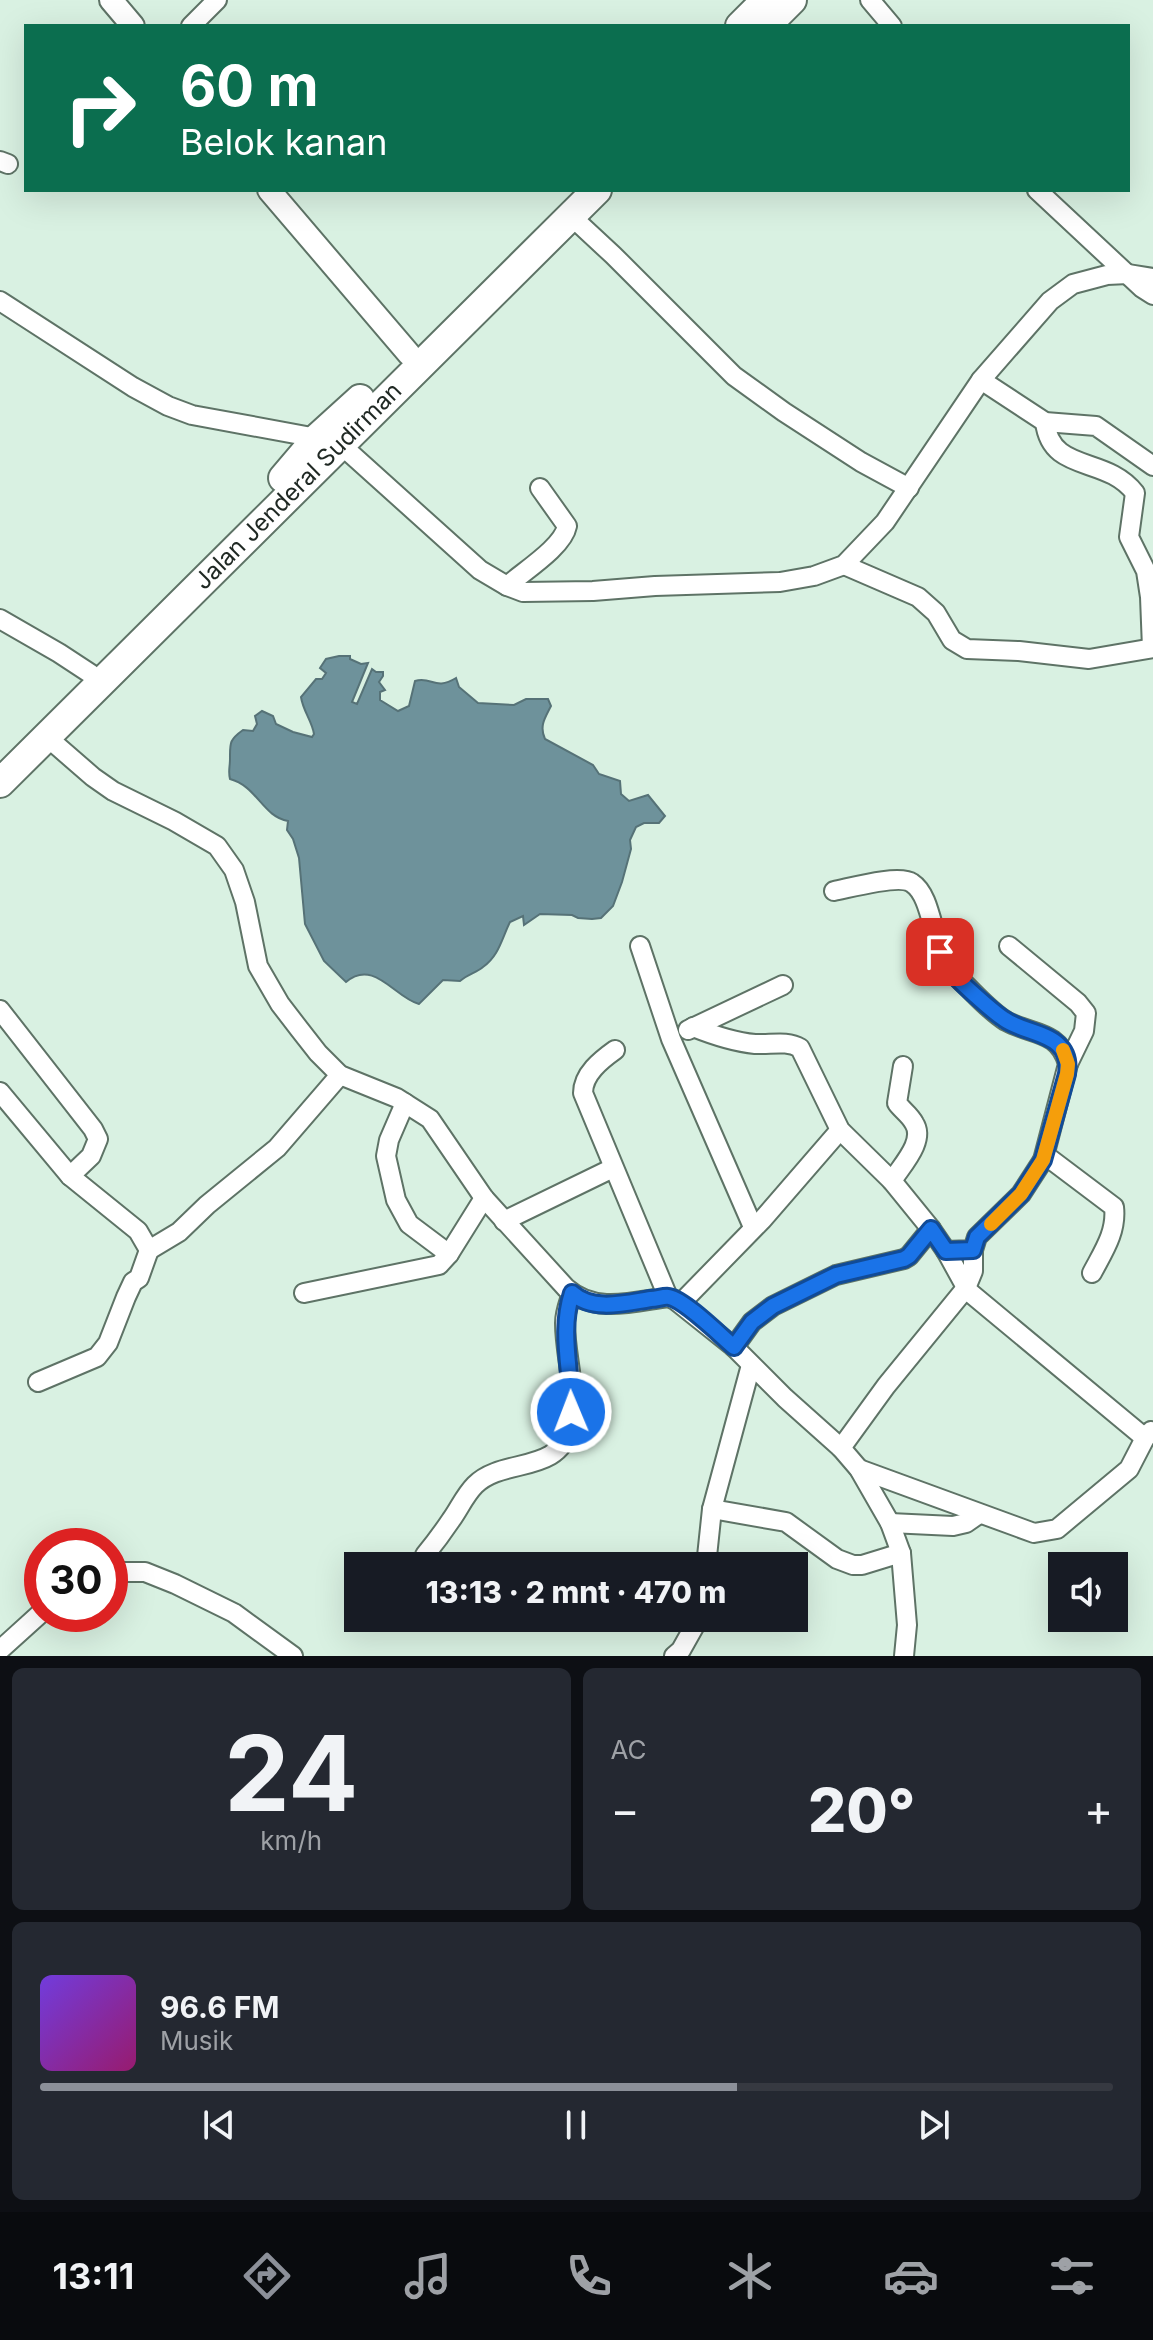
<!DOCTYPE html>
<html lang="id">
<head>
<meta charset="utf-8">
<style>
	:root { --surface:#171b24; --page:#242831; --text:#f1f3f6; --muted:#9ea1a6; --line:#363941; --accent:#8c9099 }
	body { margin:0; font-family:Inter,sans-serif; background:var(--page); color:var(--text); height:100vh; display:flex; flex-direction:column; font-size:30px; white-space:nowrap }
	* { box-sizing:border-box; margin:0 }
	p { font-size:26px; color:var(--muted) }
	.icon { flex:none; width:44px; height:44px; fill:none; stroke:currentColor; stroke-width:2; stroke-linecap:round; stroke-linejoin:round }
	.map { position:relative; height:1656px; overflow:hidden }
	.details { display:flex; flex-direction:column; gap:12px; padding:12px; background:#0d0f14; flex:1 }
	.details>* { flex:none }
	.top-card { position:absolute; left:24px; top:24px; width:1106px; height:168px; border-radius:0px; box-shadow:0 8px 32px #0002; background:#0b6e4f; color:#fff; overflow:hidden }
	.fabs { position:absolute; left:1048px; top:1552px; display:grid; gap:16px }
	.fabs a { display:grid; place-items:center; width:80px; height:80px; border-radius:0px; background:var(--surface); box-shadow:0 8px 32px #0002; font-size:40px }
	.speed { position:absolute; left:24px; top:1528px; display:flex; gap:16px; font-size:40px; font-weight:700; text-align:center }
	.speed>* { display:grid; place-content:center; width:104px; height:104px; border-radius:50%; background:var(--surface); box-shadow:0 8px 32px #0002; line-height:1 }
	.speed .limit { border:12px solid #d22; background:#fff; color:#111 }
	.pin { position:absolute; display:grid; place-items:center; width:68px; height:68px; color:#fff; margin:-34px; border-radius:16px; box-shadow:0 4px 12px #0006 }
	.me { position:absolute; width:88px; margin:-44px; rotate:359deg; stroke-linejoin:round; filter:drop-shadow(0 0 6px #0008) }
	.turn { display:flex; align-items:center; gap:28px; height:168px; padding:0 24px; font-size:36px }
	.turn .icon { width:104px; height:104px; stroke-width:2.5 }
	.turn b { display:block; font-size:56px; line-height:68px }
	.big { font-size:60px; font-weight:800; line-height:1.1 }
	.details .card { flex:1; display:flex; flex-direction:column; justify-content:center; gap:12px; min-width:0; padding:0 28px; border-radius:12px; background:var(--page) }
	.details .dial { align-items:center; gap:0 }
	.dial b { font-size:104px; line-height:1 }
	.song { display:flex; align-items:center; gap:24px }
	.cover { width:96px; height:96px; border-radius:12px; background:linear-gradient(135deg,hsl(260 70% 55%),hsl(320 70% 35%)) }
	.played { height:8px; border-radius:4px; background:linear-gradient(90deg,var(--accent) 65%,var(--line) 65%) }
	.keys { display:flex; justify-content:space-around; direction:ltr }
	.heat { display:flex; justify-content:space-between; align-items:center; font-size:44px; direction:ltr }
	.details .tiles { flex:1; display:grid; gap:12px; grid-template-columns:1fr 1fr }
	.card:last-child { grid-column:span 2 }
	.trip { position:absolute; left:344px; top:1552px; width:464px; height:80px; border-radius:0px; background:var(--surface); box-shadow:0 8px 32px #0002; font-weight:800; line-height:80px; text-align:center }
	.tab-bar { display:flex; height:128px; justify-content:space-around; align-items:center; background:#090b0e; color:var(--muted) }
	.tab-bar .icon { width:56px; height:56px }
	.tab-bar .selected { color:var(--accent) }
	.tab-bar b { font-size:36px; color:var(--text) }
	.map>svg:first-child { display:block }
	.water { fill:#6e929b; stroke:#567277; stroke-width:2 }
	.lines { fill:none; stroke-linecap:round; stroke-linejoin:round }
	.minor-casing { stroke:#5e7366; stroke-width:22 }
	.tertiary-casing { stroke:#5e7366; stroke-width:26 }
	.trunk-casing { stroke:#5e7366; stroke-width:32 }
	.minor { stroke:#fff; stroke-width:18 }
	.tertiary { stroke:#fff; stroke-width:22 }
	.trunk { stroke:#fff; stroke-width:28 }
	.route-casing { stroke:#114b97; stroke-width:20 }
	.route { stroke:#1a73e8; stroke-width:14 }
	.slow { stroke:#f59e0b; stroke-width:14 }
	.labels { text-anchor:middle; stroke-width:7; stroke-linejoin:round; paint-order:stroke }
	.street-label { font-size:24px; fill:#1f2823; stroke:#fff }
</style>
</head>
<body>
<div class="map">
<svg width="1153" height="1656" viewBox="0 0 1153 1656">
	<rect width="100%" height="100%" fill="#d9f1e2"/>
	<path class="water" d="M339 656H350V659L361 664 368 663 352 702 357 704 372 669 376 672H383V676L379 682 385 690 380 692V700L398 711 409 706 415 681C432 676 435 691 456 678L459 687 478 703 514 705 526 699H548L551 706C545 718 539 726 545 739L593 765 599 774 620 781 621 794 629 801 648 795 665 816 659 823H644L636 827 630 840 631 849 622 882 613 906 601 918 592 919 578 918 572 915 540 914 524 925 523 916 510 922C502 938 499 956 483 967 476 973 468 974 460 981L443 980 419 1004C395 998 374 958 346 982L324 961 305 924 299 858 293 839 287 830 288 821C263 817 257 786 230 779 228 771 230 767 230 759 230 743 229 740 243 730L253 731 257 724 255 716 262 711 273 716 276 724 293 732 312 737 314 734C312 721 303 711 301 697L316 679H322L326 673 320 668 326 659Z"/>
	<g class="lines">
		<defs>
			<g id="minor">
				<polyline points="870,0 892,26"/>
				<polyline points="191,26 217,0"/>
				<polyline points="0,161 8,164"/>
				<polyline points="1037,190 1142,288 1153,295"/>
				<polyline points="571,216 613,255 734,376 784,412 861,462 909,488"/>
				<polyline points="0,301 133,387 168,406 192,415 317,438"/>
				<polyline points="981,380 1045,422 1096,426 1153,466"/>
				<path d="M1045 422C1051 474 1106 455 1135 493L1129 537 1146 571 1150 597 1152 648"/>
				<polyline points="340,444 480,570 507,586 523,592 593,591 655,586 780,582 814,576 844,565 885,522 981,380 1050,301 1073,284 1107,275 1128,274 1153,278"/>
				<polyline points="844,565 918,597 936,613 952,640 967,649 1019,651 1089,659 1153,648"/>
				<path d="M507 586C524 571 563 547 567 526L540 488"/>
				<polyline points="0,619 59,653 91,674"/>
				<path d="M47 737 93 777 113 791 174 821 217 846 234 870 245 902 258 966 280 1004 300 1030 318 1053 340 1075 397 1098 430 1119 484 1198 566 1288C595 1314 632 1302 668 1297L675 1300 734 1347 785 1398 841 1448 859 1469 890 1523 901 1553 907 1625 904 1656"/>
				<path d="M834 891C850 888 899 874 912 883 935 898 931 953 956 976 972 990 988 1010 1006 1021 1031 1035 1059 1030 1068 1064L1043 1160"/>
				<polyline points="640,946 671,1039 753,1227"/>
				<polyline points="1009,946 1078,1003 1086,1013 1084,1031 1068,1064"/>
				<polyline points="0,1010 93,1129 98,1139 91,1156 70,1176"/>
				<path d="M693 1027C713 1035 733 1042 755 1044 770 1045 787 1040 800 1048L840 1130 892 1181 931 1229 946 1251 968 1291 1145 1438"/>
				<polyline points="688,1030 783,985"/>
				<path d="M615 1050C601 1060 583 1074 583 1093L668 1297"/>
				<polyline points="0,1092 70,1176 138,1231 149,1250 139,1278 133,1282 126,1297 108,1343 97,1357 38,1382"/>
				<polyline points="405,1103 389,1140 386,1156 396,1200 409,1224 449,1254"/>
				<path d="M892 1181C901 1166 926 1141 914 1123 910 1115 902 1110 897 1103L903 1066"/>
				<polyline points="504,1221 613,1168"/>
				<polyline points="149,1250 179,1232 207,1205 277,1148 340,1075"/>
				<path d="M946 1251 973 1250 977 1237 1021 1194 1043 1160 1049 1158 1114 1207C1117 1232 1103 1252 1092 1273"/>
				<polyline points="304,1293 439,1265 449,1254 484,1198"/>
				<polyline points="681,1303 762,1220 840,1130"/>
				<polyline points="734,1347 752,1322 773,1306 836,1275 904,1259 909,1256 931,1229"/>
				<polyline points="841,1448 886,1386 966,1288 973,1271 973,1250"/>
				<polyline points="859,1469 1034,1533 1057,1529 1129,1469 1145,1438 1151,1431"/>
				<polyline points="712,1509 786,1522 837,1559 853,1565 862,1565 901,1553"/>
				<polyline points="890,1523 953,1526 966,1523 979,1514"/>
				<path d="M425 1555C434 1544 443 1532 451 1520 459 1509 465 1495 475 1485 503 1457 559 1475 570 1427 578 1392 565 1358 565 1323 565 1312 569 1303 572 1293"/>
				<polyline points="706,1566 712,1509 751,1365"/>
				<polyline points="110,1572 145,1572 175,1584 234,1613 293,1656"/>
				<polyline points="0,1650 42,1612"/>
				<polyline points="674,1656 681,1650 699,1618"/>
			</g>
			<g id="tertiary">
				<polyline points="111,0 133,26"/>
				<polyline points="269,190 409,354"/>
			</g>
			<g id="trunk">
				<polyline points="740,26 766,0"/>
				<polyline points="766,26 792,0"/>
				<polyline points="283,478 317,438 360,399"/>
				<polyline points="0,783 597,190"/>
			</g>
		</defs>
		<use href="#minor" class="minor-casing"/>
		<use href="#tertiary" class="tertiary-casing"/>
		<use href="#trunk" class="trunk-casing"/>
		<use href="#minor" class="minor"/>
		<use href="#tertiary" class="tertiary"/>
		<use href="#trunk" class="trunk"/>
	</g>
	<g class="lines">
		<defs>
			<path id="route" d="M571 1412C572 1371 559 1333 572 1293 593 1312 625 1303 651 1299 657 1299 664 1296 669 1297 685 1300 721 1336 734 1347L752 1322 773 1306 836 1275 904 1259 909 1256 931 1229 946 1251 973 1250 977 1237 1021 1194 1043 1160 1067 1074C1073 1032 1028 1036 1004 1019 992 1011 957 980 949 969 945 964 943 958 940 952"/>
		</defs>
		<use href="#route" class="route-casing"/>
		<use href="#route" class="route"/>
		<polyline class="slow" points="991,1224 1021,1194 1043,1160 1067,1074 1068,1064 1063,1050"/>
	</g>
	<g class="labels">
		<g class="street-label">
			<text transform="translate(298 486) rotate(-45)" y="8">Jalan Jenderal Sudirman</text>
		</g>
	</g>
</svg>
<div class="fabs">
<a><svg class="icon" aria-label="sound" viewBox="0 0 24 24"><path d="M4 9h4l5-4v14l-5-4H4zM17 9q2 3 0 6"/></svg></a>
</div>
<div class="speed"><div class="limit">30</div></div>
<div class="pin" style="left:940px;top:952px;background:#d93025"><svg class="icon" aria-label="arrive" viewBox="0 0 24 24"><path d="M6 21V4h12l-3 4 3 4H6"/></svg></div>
<svg class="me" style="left:571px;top:1412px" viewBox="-20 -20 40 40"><circle r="17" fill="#1a73e8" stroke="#fff" stroke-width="3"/><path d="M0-11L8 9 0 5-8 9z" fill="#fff"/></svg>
<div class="trip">13:13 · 2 mnt · 470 m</div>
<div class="top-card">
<div class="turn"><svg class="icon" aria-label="right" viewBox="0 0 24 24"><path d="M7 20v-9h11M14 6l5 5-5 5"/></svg><div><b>60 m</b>Belok kanan</div></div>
</div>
</div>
<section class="details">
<div class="tiles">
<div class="card dial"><b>24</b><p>km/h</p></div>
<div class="card"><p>AC</p>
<div class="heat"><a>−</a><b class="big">20°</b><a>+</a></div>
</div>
<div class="card">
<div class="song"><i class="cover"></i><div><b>96.6 FM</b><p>Musik</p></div></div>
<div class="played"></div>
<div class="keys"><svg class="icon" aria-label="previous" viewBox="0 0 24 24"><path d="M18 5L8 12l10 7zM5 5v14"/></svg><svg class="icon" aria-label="pause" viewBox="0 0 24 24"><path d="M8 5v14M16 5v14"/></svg><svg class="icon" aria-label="next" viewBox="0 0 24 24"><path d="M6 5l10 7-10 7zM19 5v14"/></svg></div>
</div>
</div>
</section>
<nav class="tab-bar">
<b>13:11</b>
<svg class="icon selected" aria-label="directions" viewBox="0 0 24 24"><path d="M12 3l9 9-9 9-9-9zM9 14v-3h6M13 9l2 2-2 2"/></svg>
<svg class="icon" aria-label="music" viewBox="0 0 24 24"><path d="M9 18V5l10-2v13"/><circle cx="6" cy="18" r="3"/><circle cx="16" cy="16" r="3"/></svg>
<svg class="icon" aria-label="phone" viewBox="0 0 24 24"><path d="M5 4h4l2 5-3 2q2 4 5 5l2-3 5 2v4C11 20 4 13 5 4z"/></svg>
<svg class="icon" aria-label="climate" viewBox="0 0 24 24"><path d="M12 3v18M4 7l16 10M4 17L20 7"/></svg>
<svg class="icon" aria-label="car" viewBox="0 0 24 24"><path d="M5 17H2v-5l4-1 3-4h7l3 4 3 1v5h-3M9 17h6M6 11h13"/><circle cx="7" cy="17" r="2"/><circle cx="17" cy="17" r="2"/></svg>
<svg class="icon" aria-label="filters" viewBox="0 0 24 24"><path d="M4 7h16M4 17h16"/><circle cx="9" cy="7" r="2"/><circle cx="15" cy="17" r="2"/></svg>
</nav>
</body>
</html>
